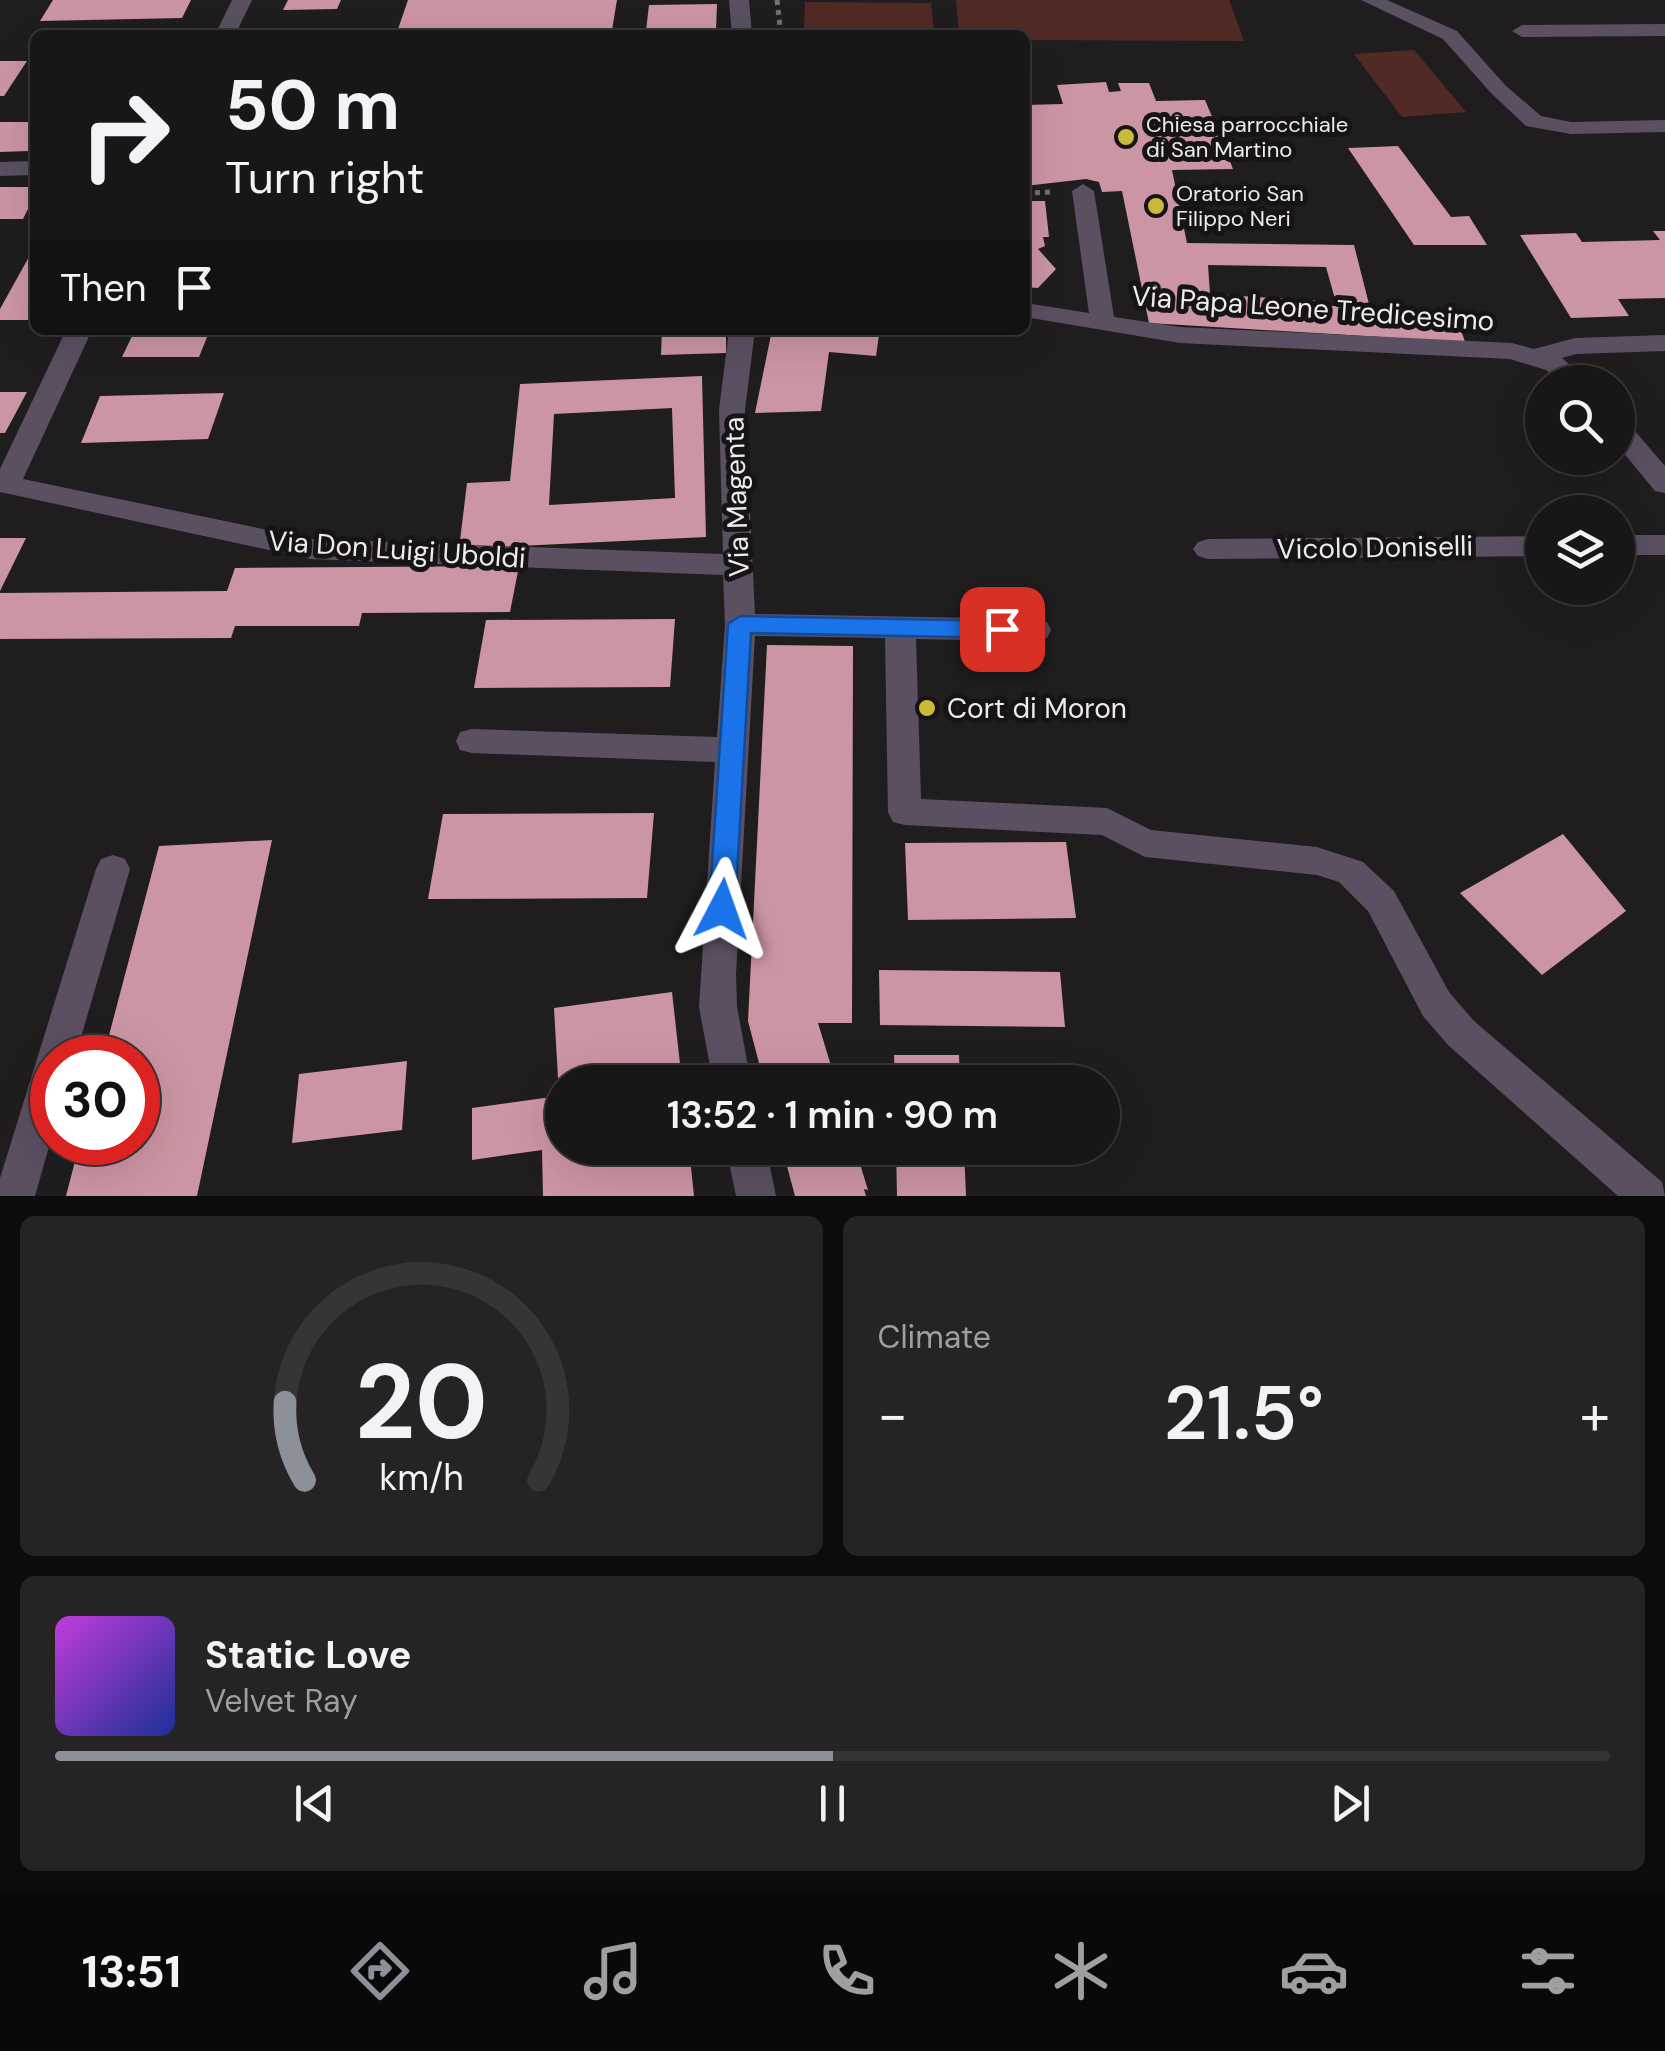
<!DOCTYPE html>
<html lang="en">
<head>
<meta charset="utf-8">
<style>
	:root { --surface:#181617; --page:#252324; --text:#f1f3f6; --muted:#9f9fa1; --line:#363536; --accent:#8c9099 }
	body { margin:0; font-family:"DM Sans",sans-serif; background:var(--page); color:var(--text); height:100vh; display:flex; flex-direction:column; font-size:38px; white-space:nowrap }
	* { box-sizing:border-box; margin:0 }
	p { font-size:32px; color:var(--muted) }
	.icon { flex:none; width:55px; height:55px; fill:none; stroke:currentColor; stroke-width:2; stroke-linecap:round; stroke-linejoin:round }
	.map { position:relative; height:1196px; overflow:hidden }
	.drawer { display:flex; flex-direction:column; gap:20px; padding:20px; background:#0d0c0d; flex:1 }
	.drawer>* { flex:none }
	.hud { position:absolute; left:30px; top:30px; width:1000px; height:305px; border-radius:15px; box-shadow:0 10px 40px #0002,0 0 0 2px var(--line); background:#181617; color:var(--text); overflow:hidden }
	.controls { position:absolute; left:1525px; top:365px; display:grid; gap:20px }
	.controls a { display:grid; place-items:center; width:110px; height:110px; border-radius:50%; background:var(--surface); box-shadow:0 10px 40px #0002,0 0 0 2px var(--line); font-size:50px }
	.speed { position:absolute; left:30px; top:1035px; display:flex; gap:20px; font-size:50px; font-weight:700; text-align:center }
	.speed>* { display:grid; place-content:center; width:130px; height:130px; border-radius:50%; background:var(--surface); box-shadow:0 10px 40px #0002,0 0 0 2px var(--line); line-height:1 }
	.speed .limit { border:15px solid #d22; background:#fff; color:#111 }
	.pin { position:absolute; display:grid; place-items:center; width:85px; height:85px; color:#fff; margin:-42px; border-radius:20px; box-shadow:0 5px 15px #0006 }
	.me { position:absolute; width:110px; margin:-55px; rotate:4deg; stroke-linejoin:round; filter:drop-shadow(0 0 8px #0008) }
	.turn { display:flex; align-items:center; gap:35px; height:210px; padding:0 30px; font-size:45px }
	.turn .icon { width:130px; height:130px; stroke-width:2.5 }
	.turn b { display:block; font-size:70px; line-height:85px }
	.then { display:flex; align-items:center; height:95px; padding:0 30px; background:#0003; gap:20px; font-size:38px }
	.big { font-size:75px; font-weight:600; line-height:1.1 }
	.drawer .tile { flex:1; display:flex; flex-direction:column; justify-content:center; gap:15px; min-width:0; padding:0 35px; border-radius:15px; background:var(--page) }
	.drawer .dial { align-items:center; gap:0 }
	.dial svg { height:260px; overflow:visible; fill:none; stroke:var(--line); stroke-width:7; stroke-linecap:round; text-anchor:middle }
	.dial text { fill:var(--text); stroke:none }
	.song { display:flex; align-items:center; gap:30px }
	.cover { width:120px; height:120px; border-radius:15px; background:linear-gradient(135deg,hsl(290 70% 55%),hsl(230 70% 35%)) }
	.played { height:10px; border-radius:5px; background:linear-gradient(90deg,var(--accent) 50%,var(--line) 50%) }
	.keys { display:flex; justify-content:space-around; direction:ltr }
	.heat { display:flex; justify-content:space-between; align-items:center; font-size:55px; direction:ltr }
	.drawer .tiles { flex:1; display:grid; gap:20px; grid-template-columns:1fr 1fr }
	.tile:last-child { grid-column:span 2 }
	.trip { position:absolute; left:545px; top:1065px; width:575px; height:100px; border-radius:50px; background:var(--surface); box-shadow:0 10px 40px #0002,0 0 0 2px var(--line); font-weight:600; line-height:100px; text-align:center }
	.tab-bar { display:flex; height:160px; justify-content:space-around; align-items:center; background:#0a0909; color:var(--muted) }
	.tab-bar .icon { width:70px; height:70px }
	.tab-bar .selected { color:var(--accent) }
	.tab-bar b { font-size:45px; color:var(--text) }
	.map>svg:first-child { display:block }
	.green { fill:#512a26 }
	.building { fill:#cc95a3; fill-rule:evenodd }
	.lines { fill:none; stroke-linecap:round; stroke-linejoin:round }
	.path { stroke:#737072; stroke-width:5; stroke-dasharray:5 5; stroke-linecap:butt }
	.minor { fill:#5b5062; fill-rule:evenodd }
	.route { fill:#1a73e8; stroke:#114b97; stroke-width:2.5 }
	.poi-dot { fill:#c9ba3a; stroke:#171416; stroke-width:4 }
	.labels { text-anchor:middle; stroke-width:10; stroke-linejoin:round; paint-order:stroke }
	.far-poi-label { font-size:22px; fill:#eeebed; stroke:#171416; text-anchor:start }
	.street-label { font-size:28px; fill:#eeebed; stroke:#171416 }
	.poi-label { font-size:28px; fill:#eeebed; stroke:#171416; text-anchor:start }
</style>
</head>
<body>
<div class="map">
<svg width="1665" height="1196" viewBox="0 0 1665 1196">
	<rect width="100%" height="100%" fill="#201d1f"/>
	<g class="green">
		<polygon points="956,0 1229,0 1244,41 1025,40 1025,35 959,35"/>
		<polygon points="805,2 931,3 934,34 804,34"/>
		<polygon points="1414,50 1466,112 1402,117 1354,54"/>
	</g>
	<g class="building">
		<polygon points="53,0 191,0 182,18 40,21"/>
		<polygon points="288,0 341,0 337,9 283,10"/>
		<polygon points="408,0 617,0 612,30 397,32"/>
		<polygon points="717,4 716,30 646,31 649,5"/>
		<polygon points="0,61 27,61 4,96 0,96"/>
		<path d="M1106 82 1109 92 1121 91 1118 83H1149L1156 101 1205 100 1213 119 1227 130 1223 144 1233 169 1172 170 1187 243 1354 245 1370 308 1455 312 1465 342 1149 323 1122 191 1102 192 1099 182 1086 179 1025 186V105L1063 104 1057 85ZM1208 265 1326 267 1337 306H1323L1320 301 1210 294Z"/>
		<polygon points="0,122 35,122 35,142 29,151 0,152"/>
		<polygon points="1398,146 1451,217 1469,216 1487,245 1414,245 1348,148"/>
		<polygon points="0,187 35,187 35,209 28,209 23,219 0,219"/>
		<polygon points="1025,201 1045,201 1049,237 1043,237 1045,246 1038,249 1056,269 1038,288 1025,287"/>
		<polygon points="1653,231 1665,231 1665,298 1618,299 1629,316 1571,318 1520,235 1576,233 1582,242 1660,240"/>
		<polygon points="30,255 35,255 35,320 0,320 0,309"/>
		<polygon points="135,330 210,330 199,357 122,357"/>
		<polygon points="662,330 726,330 726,353 661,355"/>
		<polygon points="772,330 832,330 879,335 876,356 829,352 821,411 755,413"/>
		<path d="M702 376 706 537 459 549 467 483 510 481 520 384ZM672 408 675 498 549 505 554 414Z"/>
		<polygon points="0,392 27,392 5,433 0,433"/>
		<polygon points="224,393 208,439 81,443 100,396"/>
		<polygon points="0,538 26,538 0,591"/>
		<polygon points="519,566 510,612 362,613 359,626 235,626 231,638 0,639 0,593 227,591 235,568"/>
		<polygon points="675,619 670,687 474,688 486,620"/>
		<polygon points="767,645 853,646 852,1023 818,1023 836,1082 764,1082 748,1021"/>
		<polygon points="654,813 647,898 428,899 443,814"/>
		<polygon points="1563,834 1626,911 1542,975 1460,893"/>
		<polygon points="272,840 197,1196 66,1196 80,1142 138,1142 138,1058 103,1058 159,846"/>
		<polygon points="1066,842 1076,918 908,920 905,843"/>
		<polygon points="879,970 1060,972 1065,1027 880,1025"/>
		<polygon points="672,992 682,1082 562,1082 562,1148 689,1148 694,1196 543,1196 542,1150 472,1160 472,1108 559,1096 554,1008"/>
		<polygon points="894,1055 959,1055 960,1082 895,1082"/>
		<polygon points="407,1061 402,1130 292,1143 299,1074"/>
		<polygon points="782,1148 855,1148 868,1190 864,1189 866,1196 795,1196"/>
		<polygon points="896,1148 964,1148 966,1196 897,1196"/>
	</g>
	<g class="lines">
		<g class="path">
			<polyline points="777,0 781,35"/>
			<polyline points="1025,193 1052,192"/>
		</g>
		<g class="minor">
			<polygon points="232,0 252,0 235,35 215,35"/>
			<polygon points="729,0 749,0 752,35 732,35"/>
			<polygon points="1361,0 1387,0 1457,31 1505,85 1541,116 1571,122 1665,120 1665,132 1571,134 1526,126 1491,93 1443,39"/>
			<polygon points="1665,24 1665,36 1522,37 1512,31 1522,25"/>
			<polygon points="35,161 35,175 0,176 0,162"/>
			<polygon points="1083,184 1094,191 1114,317 1180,327 1512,343 1534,349 1575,338 1665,335 1665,351 1576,354 1562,358 1590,382 1561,382 1546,370 1510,359 1180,343 1025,317 1025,303 1089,313 1072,191"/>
			<polygon points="66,330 92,330 23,479 311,539 723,554 719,410 729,330 755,330 745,410 755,614 1036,619 1047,622 1051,630 1047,638 1036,641 916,639 921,799 1107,808 1151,830 1317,847 1363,862 1394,891 1449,992 1474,1021 1662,1182 1665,1196 1618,1196 1448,1045 1423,1016 1368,911 1339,882 1317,875 1145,857 1102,835 905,825 893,822 888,812 885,638 755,636 736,974 737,1007 751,1082 713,1082 699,1007 715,762 472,753 460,750 456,741 460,732 472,729 717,737 725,625 723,575 311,559 0,492 0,469"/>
			<polygon points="1618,420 1628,423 1665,466 1665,493 1655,491 1618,446"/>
			<rect x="1618" y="535" width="47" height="20"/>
			<polygon points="1542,536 1542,556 1208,559 1198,556 1193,549 1198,542 1208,539"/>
			<polygon points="113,855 125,859 130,869 75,1058 52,1058 52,1136 35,1196 0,1196 0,1178 96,869 101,859"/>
			<polygon points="726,1148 766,1148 776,1196 736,1196"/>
		</g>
	</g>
	<polygon class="route" points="740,616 1002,621 1014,629 1002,638 751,633 735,909 732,917 722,920 712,917 709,909 728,624"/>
	<g class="poi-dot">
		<circle cx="1126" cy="137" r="10"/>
		<circle cx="1156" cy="206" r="10"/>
		<circle cx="927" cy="708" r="10"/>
	</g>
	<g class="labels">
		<g class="far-poi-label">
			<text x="1146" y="132">Chiesa parrocchiale<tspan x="1146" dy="25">di San Martino</tspan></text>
			<text x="1176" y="201">Oratorio San<tspan x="1176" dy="25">Filippo Neri</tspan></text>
		</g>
		<g class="street-label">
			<text transform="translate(1313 308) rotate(4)" y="10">Via Papa Leone Tredicesimo</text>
			<text transform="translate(736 497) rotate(-92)" y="10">Via Magenta</text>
			<text transform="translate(1375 547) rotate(-1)" y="10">Vicolo Doniselli</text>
			<text transform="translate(397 549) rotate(4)" y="10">Via Don Luigi Uboldi</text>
		</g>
		<g class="poi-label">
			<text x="947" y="718">Cort di Moron</text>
		</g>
	</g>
</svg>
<div class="controls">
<a><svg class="icon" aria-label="search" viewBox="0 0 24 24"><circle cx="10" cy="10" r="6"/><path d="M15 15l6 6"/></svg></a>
<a><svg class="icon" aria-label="layers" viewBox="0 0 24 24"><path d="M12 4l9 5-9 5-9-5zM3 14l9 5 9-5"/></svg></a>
</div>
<div class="speed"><div class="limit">30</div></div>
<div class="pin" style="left:1002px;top:629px;background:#d93025"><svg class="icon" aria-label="arrive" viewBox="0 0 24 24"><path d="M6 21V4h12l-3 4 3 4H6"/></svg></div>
<svg class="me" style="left:722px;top:909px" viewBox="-20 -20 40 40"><path d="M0-17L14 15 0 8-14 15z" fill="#1a73e8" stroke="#fff" stroke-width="4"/></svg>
<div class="trip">13:52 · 1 min · 90 m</div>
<div class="hud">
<div class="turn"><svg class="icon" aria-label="right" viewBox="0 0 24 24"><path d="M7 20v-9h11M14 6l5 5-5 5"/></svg><div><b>50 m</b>Turn right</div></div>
<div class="then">Then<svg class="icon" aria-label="arrive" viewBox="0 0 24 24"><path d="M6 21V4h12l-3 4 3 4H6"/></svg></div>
</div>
</div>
<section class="drawer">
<div class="tiles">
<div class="tile dial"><svg viewBox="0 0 100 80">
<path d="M14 69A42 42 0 1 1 86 69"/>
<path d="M14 69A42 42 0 0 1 8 45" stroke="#8c9099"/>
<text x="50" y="56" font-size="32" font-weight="700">20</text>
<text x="50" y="72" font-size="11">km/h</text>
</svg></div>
<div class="tile"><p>Climate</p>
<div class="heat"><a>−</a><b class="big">21.5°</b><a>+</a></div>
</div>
<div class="tile">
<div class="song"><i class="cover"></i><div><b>Static Love</b><p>Velvet Ray</p></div></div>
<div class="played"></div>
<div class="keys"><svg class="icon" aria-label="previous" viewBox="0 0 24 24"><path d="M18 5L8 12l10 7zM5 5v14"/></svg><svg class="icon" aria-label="pause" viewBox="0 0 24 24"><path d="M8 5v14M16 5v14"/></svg><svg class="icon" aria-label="next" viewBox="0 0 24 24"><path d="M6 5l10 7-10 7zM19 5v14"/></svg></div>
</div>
</div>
</section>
<nav class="tab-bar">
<b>13:51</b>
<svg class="icon selected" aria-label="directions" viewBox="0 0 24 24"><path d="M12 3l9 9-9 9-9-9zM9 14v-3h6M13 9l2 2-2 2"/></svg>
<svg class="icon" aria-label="music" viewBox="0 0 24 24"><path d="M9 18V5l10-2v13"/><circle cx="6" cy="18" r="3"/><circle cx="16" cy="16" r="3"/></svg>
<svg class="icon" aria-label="phone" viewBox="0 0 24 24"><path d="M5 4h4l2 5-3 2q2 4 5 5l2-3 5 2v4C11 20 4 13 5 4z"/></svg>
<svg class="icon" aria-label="climate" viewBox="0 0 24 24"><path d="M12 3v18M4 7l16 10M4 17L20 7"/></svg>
<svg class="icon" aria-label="car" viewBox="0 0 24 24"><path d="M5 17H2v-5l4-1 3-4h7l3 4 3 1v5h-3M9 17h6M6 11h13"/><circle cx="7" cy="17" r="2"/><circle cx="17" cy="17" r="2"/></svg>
<svg class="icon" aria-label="filters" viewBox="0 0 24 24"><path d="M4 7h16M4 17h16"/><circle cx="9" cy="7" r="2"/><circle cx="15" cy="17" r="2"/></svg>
</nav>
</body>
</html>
